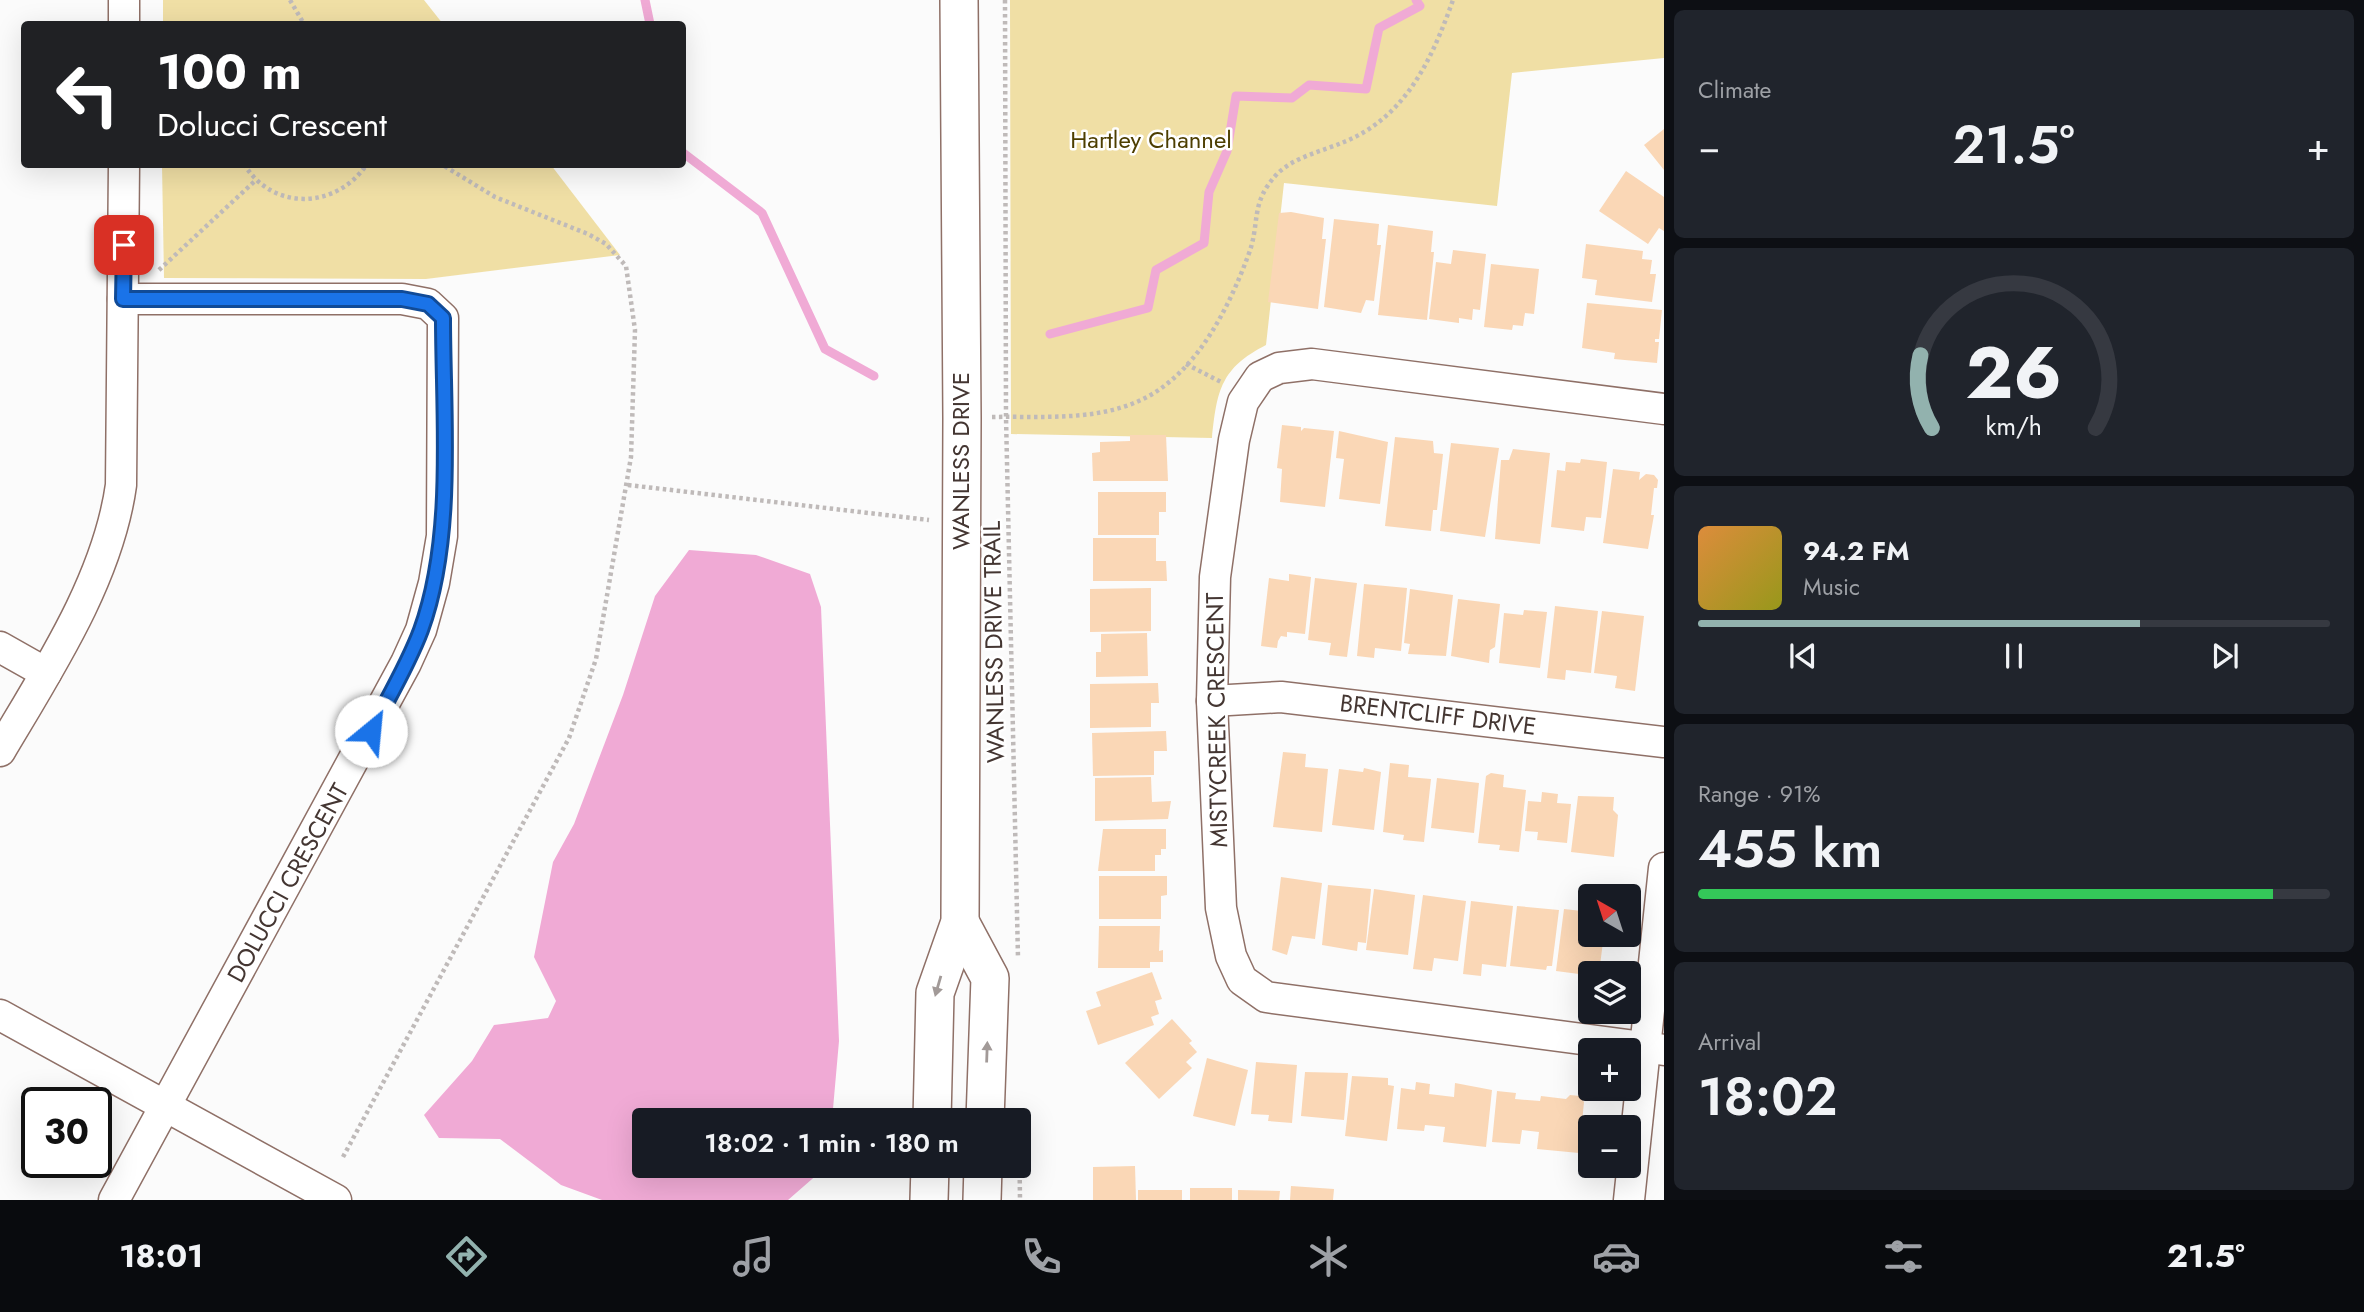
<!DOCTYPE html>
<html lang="en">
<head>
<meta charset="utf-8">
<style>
	:root { --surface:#171b24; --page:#20242c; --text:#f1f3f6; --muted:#9ea1a6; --line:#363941; --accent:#92b2ae }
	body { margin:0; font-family:Jost,sans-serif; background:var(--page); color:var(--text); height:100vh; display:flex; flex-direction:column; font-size:26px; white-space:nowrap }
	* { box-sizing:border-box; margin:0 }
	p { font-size:23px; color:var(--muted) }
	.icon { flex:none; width:38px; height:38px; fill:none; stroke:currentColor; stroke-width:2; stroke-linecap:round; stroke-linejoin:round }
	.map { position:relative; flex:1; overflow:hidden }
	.drawer { display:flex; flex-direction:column; gap:10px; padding:10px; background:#0d0f14; width:700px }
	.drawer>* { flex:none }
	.guide { position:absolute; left:21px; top:21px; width:665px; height:147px; border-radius:7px; box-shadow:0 7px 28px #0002; background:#202124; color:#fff; overflow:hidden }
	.needle { width:46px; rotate:321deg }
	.controls { position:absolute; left:1578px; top:884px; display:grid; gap:14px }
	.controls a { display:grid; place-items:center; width:63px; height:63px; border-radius:7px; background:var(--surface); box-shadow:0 7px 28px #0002; font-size:35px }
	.speed { position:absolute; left:21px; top:1087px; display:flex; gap:14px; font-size:35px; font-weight:700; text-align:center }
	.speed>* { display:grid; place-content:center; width:91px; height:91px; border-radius:50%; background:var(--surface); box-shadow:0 7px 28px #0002; line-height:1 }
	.speed .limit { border:4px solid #111; border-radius:10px; background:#fff; color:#111 }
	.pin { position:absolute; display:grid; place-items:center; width:60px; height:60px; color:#fff; margin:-30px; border-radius:14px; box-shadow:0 4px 10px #0006 }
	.me { position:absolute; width:77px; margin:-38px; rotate:28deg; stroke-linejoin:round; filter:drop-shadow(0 0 5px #0008) }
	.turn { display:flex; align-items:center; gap:24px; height:147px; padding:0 21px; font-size:32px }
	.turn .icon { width:91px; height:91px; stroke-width:2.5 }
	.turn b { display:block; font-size:49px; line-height:60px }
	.big { font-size:52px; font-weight:600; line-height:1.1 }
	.drawer .widget { flex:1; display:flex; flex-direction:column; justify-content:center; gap:10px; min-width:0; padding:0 24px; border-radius:10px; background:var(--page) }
	.drawer .dial { align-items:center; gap:0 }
	.dial svg { height:182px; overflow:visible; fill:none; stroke:var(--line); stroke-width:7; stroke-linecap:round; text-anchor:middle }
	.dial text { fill:var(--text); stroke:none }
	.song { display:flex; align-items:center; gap:21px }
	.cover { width:84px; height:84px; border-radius:10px; background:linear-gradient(135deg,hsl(30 70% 55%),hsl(60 70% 35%)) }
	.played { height:7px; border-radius:4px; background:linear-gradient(90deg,var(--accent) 70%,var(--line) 70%) }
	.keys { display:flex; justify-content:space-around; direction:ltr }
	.heat { display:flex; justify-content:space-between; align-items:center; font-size:38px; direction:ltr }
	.charge { height:10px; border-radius:5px; background:linear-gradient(90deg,#34c759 91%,var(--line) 0) }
	.trip { position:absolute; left:632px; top:1108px; width:399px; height:70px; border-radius:7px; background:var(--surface); box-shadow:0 7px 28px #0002; font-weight:600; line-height:70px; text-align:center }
	.menu { display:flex; height:112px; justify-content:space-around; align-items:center; background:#090b0e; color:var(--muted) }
	.menu .icon { width:49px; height:49px }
	.menu .current { color:var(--accent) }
	.menu b { font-size:32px; color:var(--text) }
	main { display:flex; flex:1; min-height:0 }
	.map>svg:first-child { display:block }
	.green { fill:#f0dfa5 }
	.water { fill:#f0aad5 }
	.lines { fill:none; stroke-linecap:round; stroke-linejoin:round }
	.stream { stroke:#f0aad5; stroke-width:9 }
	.building { fill:#fad7b6 }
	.minor-casing { stroke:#8f7067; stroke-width:33 }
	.major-casing { stroke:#8f7067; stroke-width:40 }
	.path { stroke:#bfbab9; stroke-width:4.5; stroke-dasharray:3.5 3.5; stroke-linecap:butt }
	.minor { stroke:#fff; stroke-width:30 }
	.major { stroke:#fff; stroke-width:37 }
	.oneway { fill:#a29a98 }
	.route-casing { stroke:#114b97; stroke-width:18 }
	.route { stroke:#1a73e8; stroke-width:12 }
	.labels { text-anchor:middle; stroke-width:5; stroke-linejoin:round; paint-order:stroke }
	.park-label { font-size:24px; fill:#4d3e00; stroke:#fff }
	.street-label { font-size:24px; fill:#443632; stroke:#fff }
</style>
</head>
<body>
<main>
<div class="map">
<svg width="1664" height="1200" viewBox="0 0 1664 1200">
	<rect width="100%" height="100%" fill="#fbfbfb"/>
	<g class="green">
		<polygon points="163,0 424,0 443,24 163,24"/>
		<path d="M1010 0H1664V58L1512 73 1497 206 1284 183 1266 345C1221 368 1217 390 1212 438L1011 434Z"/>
		<polygon points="162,165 551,165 620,255 426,279 164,278"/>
	</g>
	<polygon class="water" points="689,550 756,555 810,574 821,607 839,1041 832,1120 644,1120 644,1166 827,1166 788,1200 602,1200 561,1185 500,1139 439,1138 424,1115 472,1061 494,1025 548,1018 556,1001 534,957 553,862 574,824 623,695 655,596"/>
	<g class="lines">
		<g class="stream">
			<polyline points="645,0 650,24"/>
			<polyline points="682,152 762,213 825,349 874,376"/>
			<polyline points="1050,334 1148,308 1156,270 1204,243 1209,192 1227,151 1236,96 1292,98 1309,85 1366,89 1379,28 1420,6 1416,0"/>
		</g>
	</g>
	<g class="building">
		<polygon points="1664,129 1664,170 1644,145"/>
		<polygon points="1626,171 1664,197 1664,231 1659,228 1648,244 1599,211"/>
		<polygon points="1291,212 1324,218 1322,239 1326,239 1318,309 1268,302 1279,213"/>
		<polygon points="1334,219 1379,224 1377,245 1381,245 1374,301 1366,300 1361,313 1324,307"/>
		<polygon points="1388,225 1433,231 1431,252 1434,252 1427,320 1378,315"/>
		<polygon points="1586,244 1643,251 1642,259 1652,260 1650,274 1656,274 1652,302 1595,295 1597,280 1582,278"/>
		<polygon points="1453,250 1486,254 1480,310 1473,309 1472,320 1459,318 1459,323 1429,319 1436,262 1451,264"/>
		<polygon points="1491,264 1539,269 1534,314 1525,313 1523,326 1513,325 1512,330 1484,327"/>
		<polygon points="1587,303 1662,310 1659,339 1655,339 1655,342 1659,342 1657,363 1614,359 1615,353 1582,348"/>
		<polygon points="1282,425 1301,427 1301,431 1304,428 1334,431 1325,507 1280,502 1282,469 1277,468"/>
		<polygon points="1339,431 1388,442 1380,504 1339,499 1344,459 1336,458"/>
		<polygon points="1130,435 1166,435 1168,481 1093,481 1092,453 1100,452 1100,442 1130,441"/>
		<polygon points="1395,437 1433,441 1434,453 1443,454 1437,510 1433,510 1431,531 1385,526"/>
		<polygon points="1451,443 1499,448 1485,537 1440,531"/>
		<polygon points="1513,449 1550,453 1540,544 1495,539 1501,460 1509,460"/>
		<polygon points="1581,459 1607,462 1601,518 1586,517 1584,531 1551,527 1557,470 1565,471 1566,462 1580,463"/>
		<polygon points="1613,469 1640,472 1639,480 1646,474 1654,475 1658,480 1657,488 1654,488 1651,515 1654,515 1648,549 1603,543"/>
		<polygon points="1098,492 1166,492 1166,512 1159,512 1159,535 1098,535"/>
		<polygon points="1093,538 1156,538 1156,561 1166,561 1167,581 1093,581"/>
		<polygon points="1289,574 1311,577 1305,634 1287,632 1287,637 1281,636 1278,641 1277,648 1261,646 1269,578 1289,581"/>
		<polygon points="1315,578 1357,583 1347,657 1329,655 1331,643 1308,640"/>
		<polygon points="1364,584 1407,588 1401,651 1375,648 1374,658 1357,656"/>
		<polygon points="1151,588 1151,631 1090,632 1090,589"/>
		<polygon points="1410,589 1453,595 1446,656 1408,654 1410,644 1404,643"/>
		<polygon points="1458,599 1500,604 1495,647 1490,650 1489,663 1451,656"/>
		<polygon points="1555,606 1598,611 1591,673 1566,670 1565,680 1547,678"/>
		<polygon points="1524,610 1547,612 1540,668 1499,663 1504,613 1523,615"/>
		<polygon points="1602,611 1644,616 1635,691 1615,688 1617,676 1594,673"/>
		<polygon points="1147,633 1148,676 1096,677 1096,652 1101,652 1101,634"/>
		<polygon points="1158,683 1159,703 1151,703 1151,727 1090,728 1090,684"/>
		<polygon points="1166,731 1167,751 1154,751 1154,775 1093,776 1092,733"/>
		<polygon points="1283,752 1306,754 1305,767 1328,769 1322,832 1273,827"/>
		<polygon points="1390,763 1409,765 1408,777 1431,779 1424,842 1403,840 1404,835 1383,832"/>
		<polygon points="1364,768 1381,772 1374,830 1332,825 1339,769 1363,772"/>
		<polygon points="1491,773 1504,775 1503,787 1526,790 1519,852 1499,850 1500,845 1478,843 1486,776"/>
		<polygon points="1151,777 1152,802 1171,801 1168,819 1095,821 1095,778"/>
		<polygon points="1437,778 1479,783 1474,833 1431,828"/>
		<polygon points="1542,792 1558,794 1557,803 1571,804 1567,843 1537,840 1538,832 1525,831 1528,801 1541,802"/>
		<polygon points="1578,796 1614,797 1613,810 1618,815 1614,857 1571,852"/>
		<polygon points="1103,829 1166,829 1166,849 1161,849 1161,855 1155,855 1155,871 1098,871"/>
		<polygon points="1099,876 1167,876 1167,895 1161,896 1161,919 1099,919"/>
		<polygon points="1281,877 1322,883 1315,939 1292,936 1287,955 1272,950"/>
		<polygon points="1328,885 1371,889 1366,943 1358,942 1357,951 1322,945"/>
		<polygon points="1374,889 1415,895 1408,955 1366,950"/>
		<polygon points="1423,895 1466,901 1458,961 1434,958 1432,971 1413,969"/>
		<polygon points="1471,901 1513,906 1506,967 1482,964 1481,976 1463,974"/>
		<polygon points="1517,906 1559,910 1552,966 1547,966 1546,970 1510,966"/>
		<polygon points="1564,909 1591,912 1591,934 1604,934 1599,973 1591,973 1591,987 1580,985 1579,974 1556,971"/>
		<polygon points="1099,926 1160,926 1159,951 1163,950 1163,962 1150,962 1150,968 1098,968"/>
		<polygon points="1152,972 1162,999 1155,1001 1159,1014 1151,1017 1154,1025 1098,1045 1086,1011 1101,1006 1096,992"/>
		<polygon points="1172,1019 1192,1041 1189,1043 1197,1052 1186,1062 1192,1068 1159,1099 1125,1063"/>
		<polygon points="1207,1058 1248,1070 1235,1126 1193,1116"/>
		<polygon points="1256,1062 1297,1065 1292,1123 1268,1121 1269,1115 1251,1114"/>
		<polygon points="1305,1072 1348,1073 1344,1120 1301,1116"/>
		<polygon points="1352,1076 1388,1078 1388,1085 1394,1086 1387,1141 1345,1136"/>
		<polygon points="1416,1082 1430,1084 1429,1094 1454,1097 1455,1083 1492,1090 1486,1147 1443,1142 1445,1127 1425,1125 1424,1131 1397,1129 1401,1088 1415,1090"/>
		<polygon points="1497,1091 1516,1093 1515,1099 1540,1101 1541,1096 1566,1099 1570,1095 1580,1096 1584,1102 1579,1153 1537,1149 1539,1132 1522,1130 1520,1144 1492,1142"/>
		<polygon points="1135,1166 1136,1200 1093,1200 1093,1167"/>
		<polygon points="1291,1186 1334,1189 1333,1200 1290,1200"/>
		<rect x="1190" y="1188" width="42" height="12"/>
		<rect x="1138" y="1190" width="44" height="10"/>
		<polygon points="1238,1190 1280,1191 1279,1200 1238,1200"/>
	</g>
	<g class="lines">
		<defs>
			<g id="minor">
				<polyline points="124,24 124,0"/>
				<polyline points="1664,409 1312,364 1279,368 1260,377 1243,402 1234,440 1215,577 1212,701 1221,908 1231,956 1242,980 1266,997 1664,1050"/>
				<polyline points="0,647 46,673"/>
				<polyline points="1212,701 1281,697 1664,742"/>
				<path d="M0 751C48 670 108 579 121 485L124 164"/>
				<polyline points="0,1015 336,1200"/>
				<polyline points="114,1200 406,663 421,630 434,583 442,536 443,318 428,304 402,299 123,299"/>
				<polyline points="1629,1200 1664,868"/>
			</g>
			<g id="major">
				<polyline points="960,922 990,978 985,1120"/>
				<polyline points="932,1120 935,993 960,922 962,418 959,0"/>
				<polyline points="929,1200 930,1166"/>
				<polyline points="982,1200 983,1166"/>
			</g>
		</defs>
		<use href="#minor" class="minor-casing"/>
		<use href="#major" class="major-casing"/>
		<g class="path">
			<polyline points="290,0 304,24"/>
			<polyline points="1005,0 1006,417 1018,958"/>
			<path d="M244 164C273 212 337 209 367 164"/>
			<polyline points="159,270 256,180"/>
			<polyline points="1186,364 1223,383"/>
			<path d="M992 417C1039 416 1090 421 1134 403 1193 380 1227 312 1248 256 1261 223 1249 204 1277 174 1294 157 1323 151 1344 142 1406 117 1432 59 1453 0"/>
			<polyline points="628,485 929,520"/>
			<polyline points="1019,1124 1020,1200"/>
			<polyline points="343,1157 569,738 596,659 631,457 635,330 626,266 606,244 588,234 495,197 441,164"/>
		</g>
		<use href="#minor" class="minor"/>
		<use href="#major" class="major"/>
	</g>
	<defs><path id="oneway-solid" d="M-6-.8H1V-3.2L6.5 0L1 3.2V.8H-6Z" transform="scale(1.75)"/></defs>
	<g class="oneway">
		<use href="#oneway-solid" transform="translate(938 986) rotate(106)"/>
		<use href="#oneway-solid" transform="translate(987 1052) rotate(-88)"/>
	</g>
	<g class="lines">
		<defs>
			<path id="route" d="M124 245 123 299H402L428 304 443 318C443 416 455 537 421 630 408 665 388 698 371 731"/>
		</defs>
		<use href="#route" class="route-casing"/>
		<use href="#route" class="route"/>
	</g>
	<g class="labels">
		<g class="park-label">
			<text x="1151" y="148">Hartley Channel</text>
		</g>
		<g class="street-label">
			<text transform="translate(961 461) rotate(-90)" y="8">WANLESS DRIVE</text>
			<text transform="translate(994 642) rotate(-91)" y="8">WANLESS DRIVE TRAIL</text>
			<text transform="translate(1438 715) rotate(7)" y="8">BRENTCLIFF DRIVE</text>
			<text transform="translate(1217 720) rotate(-91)" y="8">MISTYCREEK CRESCENT</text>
			<text transform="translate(288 883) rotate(-61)" y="8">DOLUCCI CRESCENT</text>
		</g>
	</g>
</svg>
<div class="controls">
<a><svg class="needle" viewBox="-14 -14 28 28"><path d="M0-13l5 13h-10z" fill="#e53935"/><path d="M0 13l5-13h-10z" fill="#9ea1a6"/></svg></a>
<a><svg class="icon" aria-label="layers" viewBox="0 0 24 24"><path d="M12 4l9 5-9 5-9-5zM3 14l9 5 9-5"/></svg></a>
<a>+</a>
<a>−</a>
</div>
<div class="speed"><div class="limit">30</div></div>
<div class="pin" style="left:124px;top:245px;background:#d93025"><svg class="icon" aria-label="arrive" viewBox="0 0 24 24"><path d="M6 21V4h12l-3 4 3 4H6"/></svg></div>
<svg class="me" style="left:371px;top:731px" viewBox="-20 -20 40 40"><circle r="19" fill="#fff"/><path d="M0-13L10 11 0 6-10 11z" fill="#1a73e8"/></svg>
<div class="trip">18:02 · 1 min · 180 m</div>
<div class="guide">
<div class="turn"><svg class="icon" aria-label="left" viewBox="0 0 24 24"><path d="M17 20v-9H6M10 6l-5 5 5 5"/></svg><div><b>100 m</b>Dolucci Crescent</div></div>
</div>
</div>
<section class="drawer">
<div class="widget"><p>Climate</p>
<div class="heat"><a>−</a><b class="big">21.5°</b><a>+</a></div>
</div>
<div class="widget dial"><svg viewBox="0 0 100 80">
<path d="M14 69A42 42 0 1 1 86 69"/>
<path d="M14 69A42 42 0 0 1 9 37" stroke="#92b2ae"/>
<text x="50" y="56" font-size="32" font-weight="700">26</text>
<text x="50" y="72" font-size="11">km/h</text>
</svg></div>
<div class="widget">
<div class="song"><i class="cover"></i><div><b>94.2 FM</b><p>Music</p></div></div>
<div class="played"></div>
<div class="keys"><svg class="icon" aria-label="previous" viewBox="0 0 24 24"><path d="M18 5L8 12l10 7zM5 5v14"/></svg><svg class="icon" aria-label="pause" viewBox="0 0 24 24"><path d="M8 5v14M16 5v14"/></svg><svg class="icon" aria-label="next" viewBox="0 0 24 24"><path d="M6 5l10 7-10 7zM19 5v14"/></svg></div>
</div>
<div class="widget"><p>Range · 91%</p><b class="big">455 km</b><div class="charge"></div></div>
<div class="widget"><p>Arrival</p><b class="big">18:02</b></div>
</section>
</main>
<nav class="menu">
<b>18:01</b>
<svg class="icon current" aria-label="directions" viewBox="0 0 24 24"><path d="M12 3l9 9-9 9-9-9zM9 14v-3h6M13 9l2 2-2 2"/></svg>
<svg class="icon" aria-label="music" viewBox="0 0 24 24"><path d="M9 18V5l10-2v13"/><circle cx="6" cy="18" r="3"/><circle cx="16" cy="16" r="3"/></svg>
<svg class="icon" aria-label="phone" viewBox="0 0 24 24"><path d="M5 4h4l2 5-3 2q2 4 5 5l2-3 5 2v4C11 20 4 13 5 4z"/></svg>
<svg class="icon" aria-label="climate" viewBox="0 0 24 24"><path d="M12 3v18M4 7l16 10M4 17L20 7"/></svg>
<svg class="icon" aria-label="car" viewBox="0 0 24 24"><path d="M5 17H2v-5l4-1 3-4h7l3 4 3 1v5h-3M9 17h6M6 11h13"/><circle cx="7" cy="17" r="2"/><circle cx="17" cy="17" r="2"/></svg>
<svg class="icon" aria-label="filters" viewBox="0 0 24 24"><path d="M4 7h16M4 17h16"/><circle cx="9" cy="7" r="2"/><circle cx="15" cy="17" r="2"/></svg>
<b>21.5°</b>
</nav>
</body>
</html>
